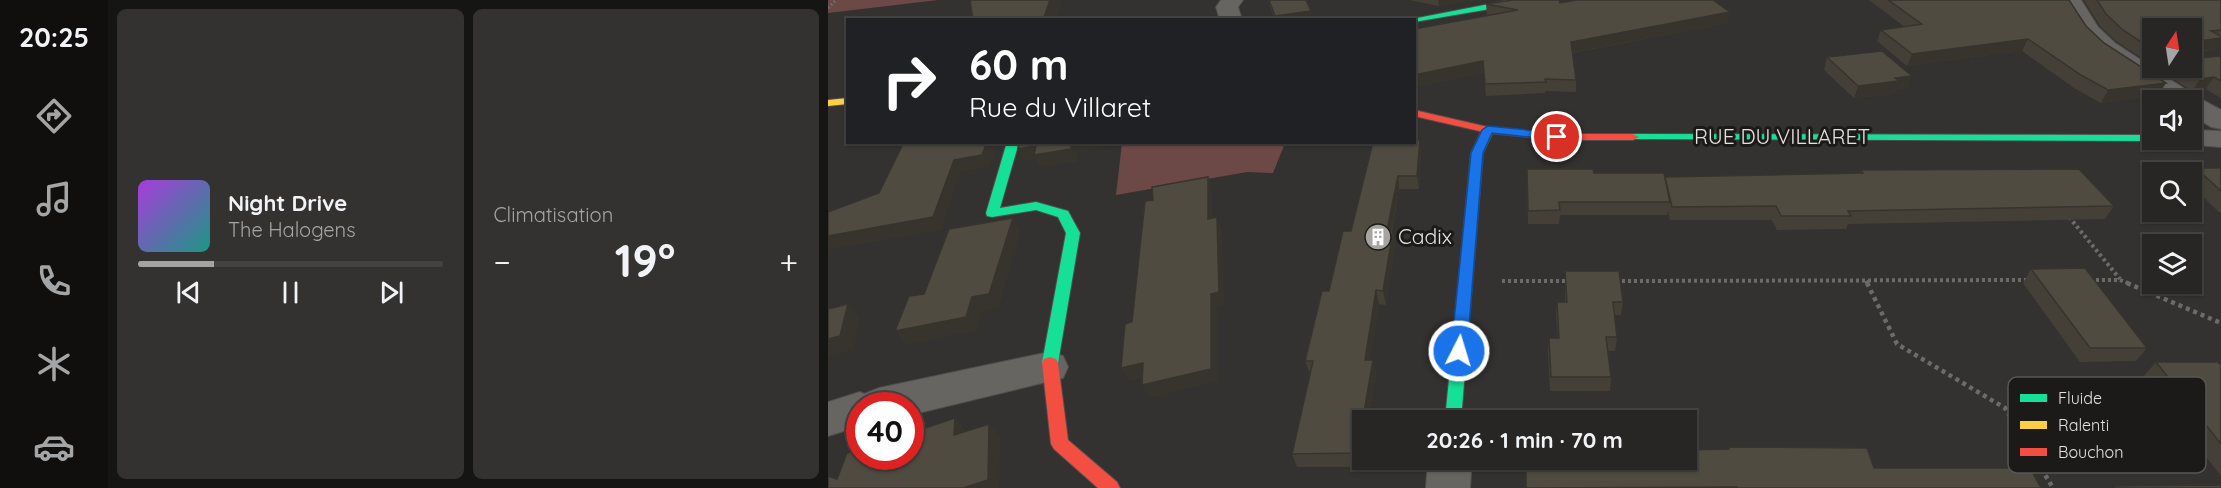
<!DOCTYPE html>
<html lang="fr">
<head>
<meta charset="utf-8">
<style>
	:root { --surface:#272624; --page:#333231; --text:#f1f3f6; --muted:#a4a5a6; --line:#434341; --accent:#a6a4a1 }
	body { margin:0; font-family:Quicksand,sans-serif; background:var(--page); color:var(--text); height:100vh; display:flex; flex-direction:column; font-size:22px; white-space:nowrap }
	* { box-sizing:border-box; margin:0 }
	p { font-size:20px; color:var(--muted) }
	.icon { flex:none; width:33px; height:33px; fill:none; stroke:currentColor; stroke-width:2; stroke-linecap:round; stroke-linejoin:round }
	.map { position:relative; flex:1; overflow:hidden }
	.details { display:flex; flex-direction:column; gap:9px; padding:9px; background:#151514; width:720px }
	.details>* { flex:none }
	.banner { position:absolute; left:18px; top:18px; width:570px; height:126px; border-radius:0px; box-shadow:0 2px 4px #0004,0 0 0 2px var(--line); background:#202124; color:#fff; overflow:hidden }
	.needle { width:39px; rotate:12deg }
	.tools { position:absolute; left:1314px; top:18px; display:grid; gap:12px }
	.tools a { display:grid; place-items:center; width:60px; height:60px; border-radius:0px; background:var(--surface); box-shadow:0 2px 4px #0004,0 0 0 2px var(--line); font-size:30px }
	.speed { position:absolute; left:18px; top:392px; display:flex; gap:12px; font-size:30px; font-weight:700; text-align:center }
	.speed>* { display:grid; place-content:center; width:78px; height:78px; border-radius:50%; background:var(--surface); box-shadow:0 2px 4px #0004,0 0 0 2px var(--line); line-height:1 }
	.speed .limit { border:9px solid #d22; background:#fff; color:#111 }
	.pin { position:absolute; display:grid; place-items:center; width:51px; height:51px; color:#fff; margin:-26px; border:3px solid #fff; border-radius:50%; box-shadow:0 2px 6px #0007 }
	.me { position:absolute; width:66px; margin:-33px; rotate:5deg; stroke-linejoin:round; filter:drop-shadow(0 0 4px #0008) }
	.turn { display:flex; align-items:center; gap:21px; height:126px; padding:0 24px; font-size:27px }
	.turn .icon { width:78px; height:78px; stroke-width:2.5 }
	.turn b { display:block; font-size:42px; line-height:51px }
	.big { font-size:45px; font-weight:700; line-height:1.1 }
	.details .tile { flex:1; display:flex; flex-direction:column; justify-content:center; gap:9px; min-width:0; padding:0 21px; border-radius:9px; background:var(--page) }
	.song { display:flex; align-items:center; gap:18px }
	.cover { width:72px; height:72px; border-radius:9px; background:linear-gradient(135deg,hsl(280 70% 55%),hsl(170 70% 35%)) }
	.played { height:6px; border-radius:3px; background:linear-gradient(90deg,var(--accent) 25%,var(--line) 25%) }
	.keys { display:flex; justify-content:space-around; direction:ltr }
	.heat { display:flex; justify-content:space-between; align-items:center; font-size:33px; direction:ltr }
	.details .tiles { flex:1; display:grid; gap:9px; grid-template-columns:repeat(2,1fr) }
	.trip { position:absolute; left:524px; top:410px; width:345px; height:60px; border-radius:0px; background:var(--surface); box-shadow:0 2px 4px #0004,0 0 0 2px var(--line); font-weight:700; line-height:60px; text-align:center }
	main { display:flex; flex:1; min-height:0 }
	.tabs { display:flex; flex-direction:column; width:108px; justify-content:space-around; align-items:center; background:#100f0e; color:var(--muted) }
	.tabs .icon { width:42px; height:42px }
	.tabs .active { color:var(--accent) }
	.tabs b { font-size:27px; color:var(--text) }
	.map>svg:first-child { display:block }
	.green { fill:#6c4946 }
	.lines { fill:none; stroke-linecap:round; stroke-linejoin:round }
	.street-casing { stroke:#504e4c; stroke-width:2 }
	.fast-casing { stroke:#504e4c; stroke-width:2 }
	.slow-casing { stroke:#504e4c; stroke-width:2 }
	.jam-casing { stroke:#504e4c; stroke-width:2 }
	.path-far2 { stroke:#6c6b69; stroke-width:3; stroke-dasharray:2 2; stroke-linecap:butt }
	.path-far1 { stroke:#6c6b69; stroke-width:4; stroke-dasharray:3 3; stroke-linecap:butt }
	.path { stroke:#6c6b69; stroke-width:4.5; stroke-dasharray:4 4; stroke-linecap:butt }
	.street { fill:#676562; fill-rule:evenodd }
	.fast { fill:#16e098; fill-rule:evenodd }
	.slow { fill:#ffcf43; fill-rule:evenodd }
	.jam { fill:#f24e42; fill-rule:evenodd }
	.wall { fill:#444038 }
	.shaded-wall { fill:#37342e }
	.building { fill:#4f4b41; stroke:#37342e; stroke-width:1.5 }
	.route { fill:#1a73e8; stroke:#114b97; stroke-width:1.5 }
	.labels { text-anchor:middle; stroke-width:6; stroke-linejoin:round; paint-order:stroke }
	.street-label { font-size:21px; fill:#e3e1de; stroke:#1c1a18 }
	.poi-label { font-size:21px; fill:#e3e1de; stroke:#1c1a18; text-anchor:start }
	.key { fill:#1c1a18; stroke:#585653; stroke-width:1.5 }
	.key-label { font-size:16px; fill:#e3e1de }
</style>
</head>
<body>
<main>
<nav class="tabs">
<b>20:25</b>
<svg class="icon active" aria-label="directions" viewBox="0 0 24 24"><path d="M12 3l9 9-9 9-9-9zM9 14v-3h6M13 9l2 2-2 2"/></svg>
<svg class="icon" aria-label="music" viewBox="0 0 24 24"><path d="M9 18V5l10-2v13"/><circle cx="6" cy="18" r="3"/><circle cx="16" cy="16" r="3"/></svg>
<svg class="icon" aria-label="phone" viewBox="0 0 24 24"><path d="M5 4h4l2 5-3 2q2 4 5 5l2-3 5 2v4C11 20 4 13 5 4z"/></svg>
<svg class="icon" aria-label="climate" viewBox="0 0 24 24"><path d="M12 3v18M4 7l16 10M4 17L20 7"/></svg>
<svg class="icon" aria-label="car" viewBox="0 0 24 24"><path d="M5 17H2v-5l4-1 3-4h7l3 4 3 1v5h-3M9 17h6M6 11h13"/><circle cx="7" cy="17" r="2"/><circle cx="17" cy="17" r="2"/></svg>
</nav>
<section class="details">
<div class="tiles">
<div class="tile">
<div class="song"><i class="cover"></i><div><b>Night Drive</b><p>The Halogens</p></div></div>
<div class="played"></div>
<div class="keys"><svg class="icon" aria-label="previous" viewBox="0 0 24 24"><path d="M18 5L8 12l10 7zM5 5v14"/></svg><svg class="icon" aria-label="pause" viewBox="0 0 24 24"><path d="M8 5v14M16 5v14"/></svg><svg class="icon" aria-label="next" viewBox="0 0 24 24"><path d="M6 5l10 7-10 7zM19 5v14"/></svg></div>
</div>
<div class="tile"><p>Climatisation</p>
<div class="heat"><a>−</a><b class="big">19°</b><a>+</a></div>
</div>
</div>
</section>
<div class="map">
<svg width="1393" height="488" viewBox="0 0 1393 488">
	<rect width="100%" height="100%" fill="#343230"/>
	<g class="green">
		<polygon points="0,0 110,0 0,13"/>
		<polygon points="294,143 457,143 445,173 419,172 288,195"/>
	</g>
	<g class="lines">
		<defs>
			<g id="street">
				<polygon points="393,0 415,0 410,7 414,20 392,20 388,7"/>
				<polygon points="1231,0 1253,0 1270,27 1287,43 1369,97 1393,110 1393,129 1383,127 1364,115 1364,100 1341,100 1271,53 1253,36"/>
				<polygon points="1364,130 1393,131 1393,147 1354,144 1351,140 1364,140"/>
				<polygon points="221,352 235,356 240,367 235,378 82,415 82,405 32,405 32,426 0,436 0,402 32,392 36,394 51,388"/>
				<polygon points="600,459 644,459 642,488 598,488"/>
			</g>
			<g id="fast">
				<polygon points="682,0 701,0 697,3 586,22 586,20 579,20"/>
				<polygon points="660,127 666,130 655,153 633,420 617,420 643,153 654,130"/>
				<polygon points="805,134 1324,135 1324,140 1329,140 1324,141 801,139 801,135"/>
				<polygon points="179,142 191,142 172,208 208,202 240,211 252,233 230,363 228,367 222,369 216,367 214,363 238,233 230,217 208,210 164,217 159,216 158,213"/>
			</g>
			<polygon id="slow" points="20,98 20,104 0,106 0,100"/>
			<g id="jam">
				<polygon points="586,110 660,127 729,134 805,134 811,137 805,140 729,140 660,133 586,116"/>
				<polygon points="222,357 228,359 230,363 240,440 289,482 292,488 270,488 226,449 223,444 214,363 216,359"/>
			</g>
		</defs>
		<use href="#street" class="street-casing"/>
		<use href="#fast" class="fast-casing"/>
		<use href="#slow" class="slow-casing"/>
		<use href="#jam" class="jam-casing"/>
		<polyline class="path-far2" points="0,8 8,0"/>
		<g class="path-far1">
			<polyline points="1241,217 1292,279"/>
			<polyline points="1262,280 1292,280 1302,284"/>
			<polyline points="674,281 741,281"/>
			<polyline points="788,281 1200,280"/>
			<polyline points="1038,281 1040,284"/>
		</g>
		<g class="path">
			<polyline points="1039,283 1069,344 1177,408 1225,488"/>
			<polyline points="1299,283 1393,323"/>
		</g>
		<use href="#street" class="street"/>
		<use href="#fast" class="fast"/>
		<use href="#slow" class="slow"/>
		<use href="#jam" class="jam"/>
	</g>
	<g class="wall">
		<polygon points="440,0 478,0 484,20 447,20"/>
		<polygon points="581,0 647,0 611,6"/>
		<polygon points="1041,0 1241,0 1258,26 1276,43 1338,83 1330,95 1273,103 1246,88 1194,51 1079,66 1049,41 1053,30 1077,27"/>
		<polygon points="1256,0 1393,0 1393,42 1388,49 1370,52 1370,58 1393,56 1393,98 1378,89 1364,91 1328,68 1364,68 1324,28 1324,65 1288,41 1272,26"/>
		<polygon points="732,3 900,23 744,53 748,80 748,92 717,91 717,93 658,96 656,72 586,87 586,29 661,16 659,15 658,4"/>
		<polygon points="999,57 1080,88 1068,90 1066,94 1026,98 996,70"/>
		<polygon points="592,140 593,153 591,189 571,189 564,231 565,231 567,244 558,305 551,304 542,360 548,373 540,420 534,420 534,457 532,467 469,467 464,454 482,374 477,361 501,291 523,231"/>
		<polygon points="1368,168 1393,168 1393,214 1364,186 1364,174"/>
		<polygon points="699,169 837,178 1032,173 1033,170 1286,206 1277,219 1020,224 1018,229 949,230 944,220 842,220 840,211 839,215 732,215 731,224 700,224"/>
		<polygon points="1203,269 1319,348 1308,361 1252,362 1195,283"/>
		<polygon points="737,271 795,302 793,315 786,315 789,337 787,351 780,351 783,377 782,391 722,391 720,352 721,338 730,338 728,316 729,302 737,302"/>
		<polygon points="1328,362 1393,365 1393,476 1316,376"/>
		<polygon points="900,447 1046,468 1213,488 698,488 900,449"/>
	</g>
	<g class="shaded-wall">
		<polygon points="222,0 235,0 229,20 215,20"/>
		<polygon points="610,0 647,0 611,6"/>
		<polygon points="483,11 484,20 448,20 447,16"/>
		<polygon points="902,12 900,23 742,53 743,42"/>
		<polygon points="1393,38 1393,42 1388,49 1364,52 1370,41"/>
		<polygon points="1200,39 1194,51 1079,66 1084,54"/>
		<polygon points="655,61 656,72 586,87 586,75"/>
		<polygon points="1084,76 1080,88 1068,90 1066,94 1026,98 1030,86 1067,78"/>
		<polygon points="1386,77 1378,89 1364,91 1372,79"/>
		<polygon points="1338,83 1330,95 1273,103 1280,90"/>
		<polygon points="592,140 593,153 591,189 589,176"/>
		<polygon points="159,142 170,142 161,167 133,172 113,230 0,250 0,236 126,160"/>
		<polygon points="244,142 290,142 291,145 250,151 249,162 212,168 207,159 196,161 190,149 208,146"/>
		<polygon points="570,176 571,189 561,244 559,230"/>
		<polygon points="380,177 384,190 384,232 380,219"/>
		<polygon points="389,217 394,230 396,306 389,307 389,382 321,398 314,385 383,294"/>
		<polygon points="185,218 193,231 171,307 154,311 148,331 78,345 67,331 144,297"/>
		<polygon points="565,231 567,244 558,305 555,291"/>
		<polygon points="548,290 551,304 540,374 537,360"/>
		<polygon points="20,304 32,318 25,349 2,356 0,362 0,339"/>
		<polygon points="545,360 548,373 540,420 535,420"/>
		<polygon points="315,363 322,376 301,381 293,368"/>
		<polygon points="127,418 139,432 126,435"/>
		<polygon points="161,424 172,437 171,488 135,488"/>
		<polygon points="534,424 534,457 532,467 529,453"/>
	</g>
	<g class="building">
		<polygon points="142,0 222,0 215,20 145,20"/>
		<polygon points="441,0 478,0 483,11 447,16"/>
		<polygon points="685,0 731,0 732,3 748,0 885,0 902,12 743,42 748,80 717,79 718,82 657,84 655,61 586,75 586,29 690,10 658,4"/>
		<polygon points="1060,0 1241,0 1258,26 1276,43 1338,83 1280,90 1253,75 1200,39 1084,54 1053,30 1094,24"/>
		<polygon points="1269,0 1393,0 1393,30 1383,31 1393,36 1393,38 1370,41 1370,58 1393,56 1393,81 1386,77 1372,79 1354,68 1364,68 1364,28 1324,28 1324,49 1295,30 1278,14"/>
		<polygon points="1054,51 1084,76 1067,78 1071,81 1030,86 999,57"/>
		<polygon points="586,140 592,140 589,176 570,176 559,230 565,231 555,291 548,290 537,360 545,360 529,453 464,454 485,361 477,361 494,291 501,291 515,231 523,231 545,142 586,142"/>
		<polygon points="76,142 159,142 154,155 126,160 105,217 0,236 0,212 51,193"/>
		<polygon points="191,142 244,142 243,149 206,155 208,146 190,149"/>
		<polygon points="1368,168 1393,168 1393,191"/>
		<polygon points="699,169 765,169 766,173 836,173 842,202 731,202 732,210 700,211"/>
		<polygon points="1251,169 1286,206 1020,211 1023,216 953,216 948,206 844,207 837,177 1035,173 1033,170"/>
		<polygon points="380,177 380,219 389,217 391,292 383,294 383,369 314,385 315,363 293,368 297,324 304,322 317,201 325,200 324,187"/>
		<polygon points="185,218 161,294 144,297 138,317 67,331 81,296 96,294 121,229"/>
		<polygon points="1257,268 1319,348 1262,348 1203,269"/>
		<polygon points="737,271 791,271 795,302 785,302 789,337 778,337 783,377 723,377 721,338 731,338 729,302 739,302"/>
		<polygon points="20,304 12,336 0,339 0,309"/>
		<polygon points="1328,362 1390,362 1393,365 1393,444"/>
		<polygon points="127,418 126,435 161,424 160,480 135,488 0,488 0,476 9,479 19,453 32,449 32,456 82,456 82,433"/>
		<polygon points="900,447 1039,448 1046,468 1202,468 1213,488 909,488 909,487 698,488 698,459 858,459 858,450 901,449"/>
		<polygon points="1393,485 1393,488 1287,488 1286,486"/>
	</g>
	<polygon class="route" points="660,126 729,133 735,137 729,140 664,133 655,153 639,351 637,355 626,355 623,351 643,153 654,130"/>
	<defs>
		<symbol id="building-disc" viewBox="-11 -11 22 22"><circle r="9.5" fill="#a6a4a1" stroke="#1c1a18"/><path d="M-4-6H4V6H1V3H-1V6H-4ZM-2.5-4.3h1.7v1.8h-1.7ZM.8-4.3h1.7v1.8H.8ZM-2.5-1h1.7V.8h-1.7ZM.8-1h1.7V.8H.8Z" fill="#fff"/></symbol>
	</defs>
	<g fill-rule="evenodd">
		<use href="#building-disc" x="535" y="222" width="30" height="30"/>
	</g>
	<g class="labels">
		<g class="street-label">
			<text x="954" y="144">RUE DU VILLARET</text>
		</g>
		<g class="poi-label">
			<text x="570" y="244">Cadix</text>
		</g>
	</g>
	<rect x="1180" y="377" width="198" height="96" rx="9" class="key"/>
	<rect x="1192" y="394" width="27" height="8" fill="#16e098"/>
	<rect x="1192" y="421" width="27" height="8" fill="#ffcf43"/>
	<rect x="1192" y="448" width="27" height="8" fill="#f24e42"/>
	<g class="key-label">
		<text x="1230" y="404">Fluide</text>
		<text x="1230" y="431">Ralenti</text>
		<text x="1230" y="458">Bouchon</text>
	</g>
</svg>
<div class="tools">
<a><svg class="needle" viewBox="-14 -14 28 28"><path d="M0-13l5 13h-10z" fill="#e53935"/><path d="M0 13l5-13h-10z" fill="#a4a5a6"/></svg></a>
<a><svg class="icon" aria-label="sound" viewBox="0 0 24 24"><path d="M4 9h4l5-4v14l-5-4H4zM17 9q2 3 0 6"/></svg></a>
<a><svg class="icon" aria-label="search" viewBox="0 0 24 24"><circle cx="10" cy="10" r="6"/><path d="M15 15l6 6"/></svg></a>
<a><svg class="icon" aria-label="layers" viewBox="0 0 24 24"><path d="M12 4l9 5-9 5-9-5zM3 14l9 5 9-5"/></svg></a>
</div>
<div class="speed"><div class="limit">40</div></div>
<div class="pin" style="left:729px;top:137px;background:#d93025"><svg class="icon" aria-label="arrive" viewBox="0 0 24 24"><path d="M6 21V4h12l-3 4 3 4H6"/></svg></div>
<svg class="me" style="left:631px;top:351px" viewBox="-20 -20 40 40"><circle r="17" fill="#1a73e8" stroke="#fff" stroke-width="3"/><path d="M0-11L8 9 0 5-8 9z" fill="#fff"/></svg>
<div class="trip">20:26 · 1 min · 70 m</div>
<div class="banner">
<div class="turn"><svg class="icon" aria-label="right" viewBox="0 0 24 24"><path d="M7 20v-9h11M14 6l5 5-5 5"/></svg><div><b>60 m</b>Rue du Villaret</div></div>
</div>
</div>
</main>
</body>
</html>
